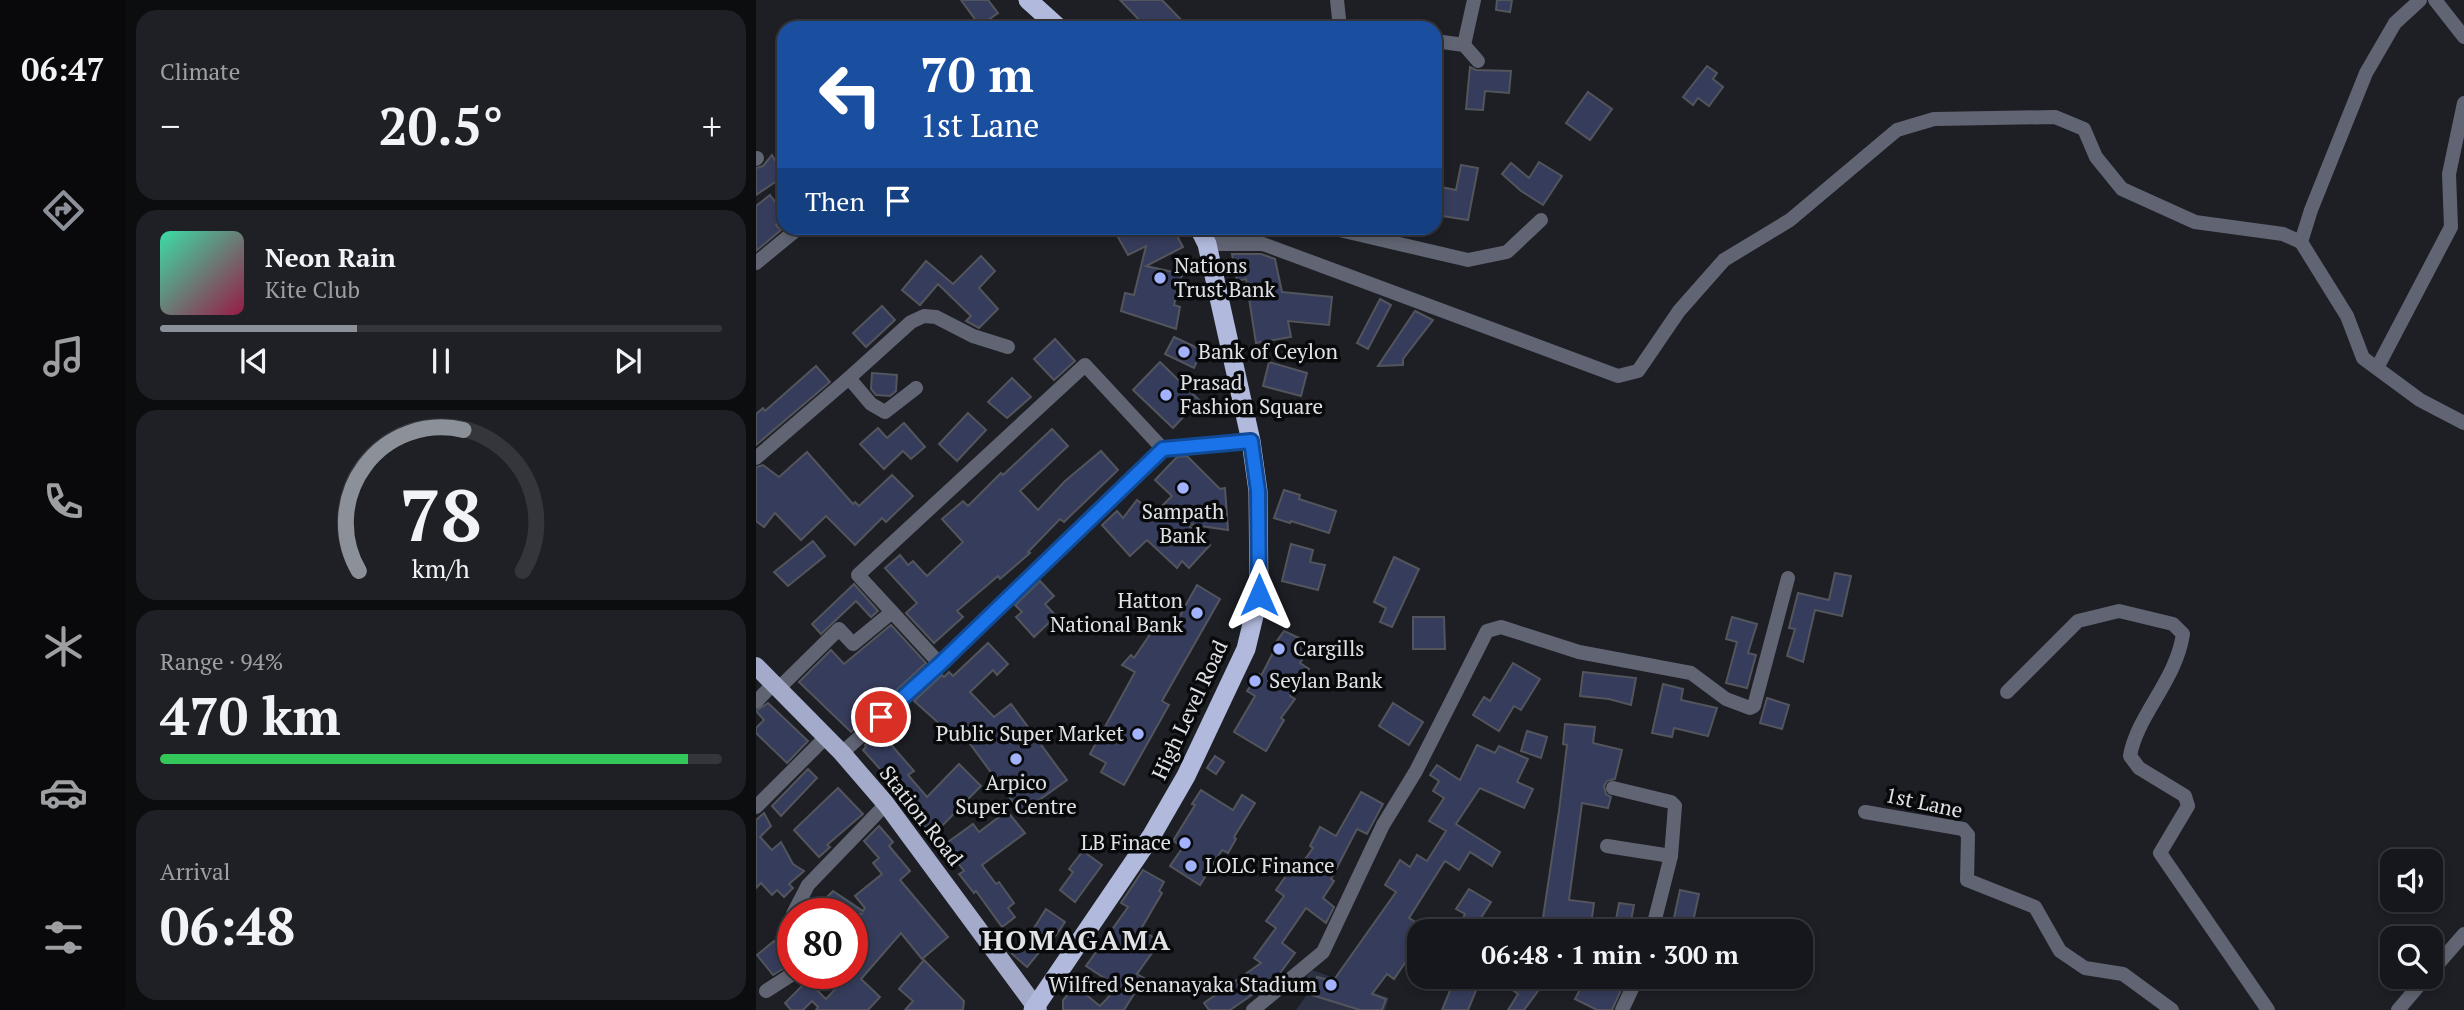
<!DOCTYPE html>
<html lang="en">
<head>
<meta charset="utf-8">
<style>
	:root { --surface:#16171c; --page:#1f2025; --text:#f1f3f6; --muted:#9e9fa3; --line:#35363b; --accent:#8c9099 }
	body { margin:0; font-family:"PT Serif",serif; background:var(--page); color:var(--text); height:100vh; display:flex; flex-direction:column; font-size:26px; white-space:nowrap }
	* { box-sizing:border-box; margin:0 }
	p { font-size:23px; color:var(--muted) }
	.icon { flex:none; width:38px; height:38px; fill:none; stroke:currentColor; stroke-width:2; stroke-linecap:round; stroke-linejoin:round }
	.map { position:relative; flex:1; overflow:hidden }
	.details { display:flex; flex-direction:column; gap:10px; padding:10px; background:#0c0d0f; width:630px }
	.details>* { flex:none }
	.top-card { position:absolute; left:21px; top:21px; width:665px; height:214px; border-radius:21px; box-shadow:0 4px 10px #0003,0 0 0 2px var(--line); background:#1a4fa0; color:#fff; overflow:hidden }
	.fabs { position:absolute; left:1624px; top:849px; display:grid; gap:14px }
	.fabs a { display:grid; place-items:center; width:63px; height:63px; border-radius:14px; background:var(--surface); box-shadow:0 4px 10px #0003,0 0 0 2px var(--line); font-size:35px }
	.speed { position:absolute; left:21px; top:898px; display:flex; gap:14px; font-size:35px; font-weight:700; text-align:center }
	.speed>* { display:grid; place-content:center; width:91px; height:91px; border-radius:50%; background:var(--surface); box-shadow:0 4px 10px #0003,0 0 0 2px var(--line); line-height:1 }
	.speed .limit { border:10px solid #d22; background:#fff; color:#111 }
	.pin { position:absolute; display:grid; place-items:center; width:60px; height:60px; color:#fff; margin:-30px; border:4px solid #fff; border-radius:50%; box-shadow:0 2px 7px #0007 }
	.me { position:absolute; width:77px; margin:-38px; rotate:0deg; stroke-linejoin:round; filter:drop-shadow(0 0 5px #0008) }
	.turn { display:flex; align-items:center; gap:24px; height:147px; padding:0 28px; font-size:32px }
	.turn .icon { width:91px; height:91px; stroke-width:2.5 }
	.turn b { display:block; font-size:49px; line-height:60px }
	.then { display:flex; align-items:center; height:66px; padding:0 28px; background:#0003; gap:14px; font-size:26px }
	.big { font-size:52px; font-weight:700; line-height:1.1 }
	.details .tile { flex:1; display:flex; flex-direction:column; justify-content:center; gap:10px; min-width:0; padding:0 24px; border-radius:21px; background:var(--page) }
	.details .dial { align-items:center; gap:0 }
	.dial svg { height:182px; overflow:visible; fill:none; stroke:var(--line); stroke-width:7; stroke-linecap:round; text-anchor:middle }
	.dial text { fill:var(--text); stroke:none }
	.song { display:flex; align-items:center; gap:21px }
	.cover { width:84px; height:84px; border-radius:10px; background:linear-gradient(135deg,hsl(160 70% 55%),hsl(340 70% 35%)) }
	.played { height:7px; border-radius:4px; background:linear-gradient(90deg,var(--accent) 35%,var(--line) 35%) }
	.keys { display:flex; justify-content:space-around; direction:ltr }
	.heat { display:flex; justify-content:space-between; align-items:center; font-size:38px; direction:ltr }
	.charge { height:10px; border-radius:5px; background:linear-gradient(90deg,#34c759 94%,var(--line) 0) }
	.trip { position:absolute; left:651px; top:919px; width:406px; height:70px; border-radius:21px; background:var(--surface); box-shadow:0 4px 10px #0003,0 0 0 2px var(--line); font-weight:700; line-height:70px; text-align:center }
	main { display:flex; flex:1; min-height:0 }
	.dock { display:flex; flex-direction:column; width:126px; justify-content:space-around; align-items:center; background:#09090b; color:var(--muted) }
	.dock .icon { width:49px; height:49px }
	.dock .active { color:var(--accent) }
	.dock b { font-size:32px; color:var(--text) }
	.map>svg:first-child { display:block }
	.green { fill:#2c3144 }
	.building { fill:#363c5b; stroke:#53555c; stroke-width:2 }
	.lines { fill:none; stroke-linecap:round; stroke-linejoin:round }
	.minor { stroke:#616573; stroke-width:14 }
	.primary { stroke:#a4abca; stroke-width:18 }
	.trunk { stroke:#b1b9dc; stroke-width:19 }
	.route-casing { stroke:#114b97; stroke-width:18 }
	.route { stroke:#1a73e8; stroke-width:12 }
	.poi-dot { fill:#a3b2fd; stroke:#08090b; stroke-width:2.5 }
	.labels { text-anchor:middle; stroke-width:7; stroke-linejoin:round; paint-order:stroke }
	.poi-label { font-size:21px; fill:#e1e2e6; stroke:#08090b; text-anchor:start }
	.street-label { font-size:21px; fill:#e1e2e6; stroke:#08090b }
	.district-label { font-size:28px; font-weight:bold; letter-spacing:2px; fill:#e1e2e6; stroke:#08090b }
</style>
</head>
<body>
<main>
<nav class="dock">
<b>06:47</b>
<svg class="icon active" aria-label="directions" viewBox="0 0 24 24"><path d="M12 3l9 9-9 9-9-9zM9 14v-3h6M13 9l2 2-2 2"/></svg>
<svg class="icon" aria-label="music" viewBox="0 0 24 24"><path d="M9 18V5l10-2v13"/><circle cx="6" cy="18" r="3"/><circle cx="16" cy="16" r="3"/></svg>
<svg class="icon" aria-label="phone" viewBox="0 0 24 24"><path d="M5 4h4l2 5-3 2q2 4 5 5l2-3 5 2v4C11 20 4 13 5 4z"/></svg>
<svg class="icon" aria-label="climate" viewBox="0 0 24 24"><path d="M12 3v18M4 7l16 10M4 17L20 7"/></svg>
<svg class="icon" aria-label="car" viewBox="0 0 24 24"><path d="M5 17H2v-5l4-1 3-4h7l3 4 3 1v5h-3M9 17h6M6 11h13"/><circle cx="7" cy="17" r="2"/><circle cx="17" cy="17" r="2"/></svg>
<svg class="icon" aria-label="filters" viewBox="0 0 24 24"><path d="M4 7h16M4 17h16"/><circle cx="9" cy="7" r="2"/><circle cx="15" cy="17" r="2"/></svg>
</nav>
<section class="details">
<div class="tile"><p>Climate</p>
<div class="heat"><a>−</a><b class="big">20.5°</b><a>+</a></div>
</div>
<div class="tile">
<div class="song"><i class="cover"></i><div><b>Neon Rain</b><p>Kite Club</p></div></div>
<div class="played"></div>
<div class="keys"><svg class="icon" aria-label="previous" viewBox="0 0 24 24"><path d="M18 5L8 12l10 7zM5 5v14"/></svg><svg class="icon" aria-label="pause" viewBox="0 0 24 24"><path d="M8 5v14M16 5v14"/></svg><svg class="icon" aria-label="next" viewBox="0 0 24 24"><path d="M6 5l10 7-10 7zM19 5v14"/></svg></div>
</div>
<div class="tile dial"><svg viewBox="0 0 100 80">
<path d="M14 69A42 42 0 1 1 86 69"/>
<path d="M14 69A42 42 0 0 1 60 7" stroke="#8c9099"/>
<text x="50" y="56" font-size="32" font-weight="700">78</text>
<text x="50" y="72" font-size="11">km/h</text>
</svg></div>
<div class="tile"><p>Range · 94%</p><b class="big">470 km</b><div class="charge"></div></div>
<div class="tile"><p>Arrival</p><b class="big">06:48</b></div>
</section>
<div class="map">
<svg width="1708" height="1010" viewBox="0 0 1708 1010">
	<rect width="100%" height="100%" fill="#1d1f25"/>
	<polygon class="green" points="556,970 633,998 629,1010 540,1010 550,996 551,975"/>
	<g class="building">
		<polygon points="205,0 232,0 242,13 224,26"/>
		<polygon points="364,0 406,0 433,28 391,28"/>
		<polygon points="741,0 756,0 754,12 740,10"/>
		<polygon points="951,66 961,73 957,79 967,87 953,106 942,98 937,105 927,97"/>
		<polygon points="714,67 720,70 755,71 753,93 729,91 727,110 710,109"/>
		<polygon points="832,92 856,109 834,140 810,123"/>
		<polygon points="16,155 28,176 0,195 0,168 7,166"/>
		<polygon points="783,162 806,176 787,205 765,191 746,174 755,163 773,178"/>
		<polygon points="705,165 722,168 712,220 680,215 685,187 700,190"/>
		<polygon points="14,195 28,213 28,219 20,225 25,230 0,251 0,206"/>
		<polygon points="357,228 417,228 427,247 390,266 426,274 418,305 424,307 420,329 365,311 369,293 378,295 390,246 372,255"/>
		<polygon points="476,254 505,254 519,259 526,292 576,297 573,325 532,321 535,337 500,343 490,279 481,281"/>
		<polygon points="225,256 239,271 223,288 242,309 223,328 210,321 215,316 182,284 164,305 146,290 170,261 197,284"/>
		<polygon points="624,299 635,305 612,349 601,343"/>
		<polygon points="126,306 139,320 110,347 97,333"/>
		<polygon points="659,311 677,320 647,359 647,365 622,366"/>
		<polygon points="418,337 446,350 438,368 409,354"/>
		<polygon points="299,339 319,361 298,380 278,359"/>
		<polygon points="404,362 443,400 417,428 377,390"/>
		<polygon points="513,362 551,373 545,396 507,386"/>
		<polygon points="60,366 74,382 0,445 0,414 7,408 9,411"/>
		<polygon points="116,373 141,375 140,391 134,396 120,395 115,389"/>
		<polygon points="256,378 275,397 251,418 232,402"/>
		<polygon points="212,413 230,430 201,461 183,444"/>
		<polygon points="148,423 169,447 155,459 147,451 128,469 104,444 122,428 131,438"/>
		<polygon points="296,429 312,446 264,491 282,510 309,481 345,451 362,470 308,522 304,519 272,552 274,553 244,579 242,576 201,611 207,617 178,643 150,613 161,603 129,568 144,555 152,565 157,561 171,576 207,542 186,519 207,501 212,506 245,473 247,475"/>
		<polygon points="51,452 97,504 99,502 103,506 136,475 157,496 130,522 126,518 99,545 70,516 45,540 19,513 8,527 0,521 0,467 7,465 23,477"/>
		<polygon points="431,456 464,489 469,488 472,530 431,524 454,545 433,568 426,561 421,568 391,540 374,556 346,525 361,511 367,518 381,500 398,514 416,496 399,480 421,457"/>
		<polygon points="528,490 544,495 543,499 580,511 573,533 535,521 534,523 518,518"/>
		<polygon points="57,541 69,556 32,586 18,572"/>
		<polygon points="535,544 557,550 554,562 569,565 562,590 526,581"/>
		<polygon points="638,557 663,569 636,627 624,622 630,608 618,602"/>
		<polygon points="1079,573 1095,576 1086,616 1059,610 1047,662 1031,656 1039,629 1033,628 1042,593 1073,600"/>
		<polygon points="284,581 298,596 289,604 300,616 278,637 260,617 266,612 259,605"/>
		<polygon points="98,584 122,611 115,617 100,601 65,634 56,624"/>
		<polygon points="441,585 464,599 406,701 413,705 368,785 345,772 350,763 334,754 379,672 366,665 375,655 378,658 401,624 415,632"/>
		<polygon points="657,617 688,617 689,649 657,649"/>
		<polygon points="976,617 1001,624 992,653 1000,655 991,688 970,683 981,642 970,639"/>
		<polygon points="135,625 170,663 95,732 43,682 75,650 88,664"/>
		<polygon points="528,631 556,644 544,663 553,669 534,696 539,699 525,718 528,720 510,751 478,732 499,696 491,691 503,674 505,676 519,649 516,648"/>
		<polygon points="232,643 252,664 241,675 237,670 214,692 238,717 255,704 311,780 265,813 203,729 196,735 158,701 186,675 188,677 193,672 197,676"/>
		<polygon points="757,663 784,679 765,710 758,706 743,731 717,715 728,697 734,701"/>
		<polygon points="827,672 880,678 875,705 853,699 824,696"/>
		<polygon points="907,684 927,689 925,700 961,708 952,736 918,728 916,737 896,733"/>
		<polygon points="1011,698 1033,705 1026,729 1004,723"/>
		<polygon points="12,703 52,741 31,763 0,733 0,728 8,720 0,711"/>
		<polygon points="637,703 667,722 653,745 623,726"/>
		<polygon points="809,724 839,727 837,743 866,750 859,779 851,781 848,786 850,794 855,797 852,808 826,803 813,900 838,903 834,931 808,929 808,931 785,931 803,811 811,745 807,744"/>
		<polygon points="771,731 791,737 785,758 765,751"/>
		<polygon points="124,732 158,771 152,775 171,797 203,764 225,786 179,833 173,825 170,828 139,792 142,789 107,750 110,747 109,745"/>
		<polygon points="721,745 739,753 743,746 772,759 761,782 777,789 768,808 724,788 700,824 744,852 736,866 714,852 703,870 689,861 653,918 663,924 663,956 658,964 651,960 638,979 631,974 616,994 630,999 626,1010 604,1010 556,995 561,977 577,981 640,892 629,885 644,860 654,867 661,855 671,861 690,831 673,821 688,798 677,791 683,781 674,775 681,765 704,780"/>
		<polygon points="459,756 468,762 460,774 451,768"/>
		<polygon points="52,769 61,778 25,816 16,806"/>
		<polygon points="82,788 107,814 71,845 74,847 63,857 38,830"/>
		<polygon points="445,790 477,810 486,795 499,803 478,837 480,839 472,853 466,850 444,885 414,866 427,847 417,841 439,805 436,804"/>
		<polygon points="605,792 627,804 611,834 601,829 575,879 578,881 567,898 578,907 570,923 550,908 526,943 539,953 521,977 512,984 503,982 509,986 474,1010 453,1010 448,1003 505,963 498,958 520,928 510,921 528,896 520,890 532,873 537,876 557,848 554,846 564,827 580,836"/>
		<polygon points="251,811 269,833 226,865 240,884 243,882 258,903 252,908 259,917 246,927 220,891 218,893 203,874 208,871 188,845 217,824 223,832"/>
		<polygon points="8,813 15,826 4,837 16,850 25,842 37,864 48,871 33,884 37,888 28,897 21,890 16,895 5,883 0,888 0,820"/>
		<polygon points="123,826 137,842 133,846 154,871 144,880 192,937 166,959 145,933 105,979 124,997 112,1010 60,1010 62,1007 56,1001 47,1010 35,1010 29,1003 51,981 70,999 94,973 96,973 96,936 108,924 102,917 105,914 71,914 78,907 70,898 77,891 107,911 109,908 99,896 126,874 117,863 123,858 108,841"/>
		<polygon points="327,851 346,865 319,902 304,890 317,872 313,869"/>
		<polygon points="387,870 408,882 403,891 406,893 385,929 404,942 381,974 388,978 368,1010 307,1010 307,1000 319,986 344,1006 362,987 330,966 372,907 365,903"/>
		<polygon points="713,889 735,902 718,929 705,922 709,914 700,909"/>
		<polygon points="924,890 943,894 935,931 916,927"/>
		<polygon points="863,903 878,905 873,931 858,931"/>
		<polygon points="290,909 309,922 296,941 294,939 271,967 256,954 278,928"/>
		<polygon points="18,941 35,964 17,975 1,955"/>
		<polygon points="168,960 208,1001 207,1010 149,1010 157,1001 143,989"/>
		<polygon points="700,976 726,976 712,1010 686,1010"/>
		<polygon points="737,976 793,976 768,1010 752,1010 762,994"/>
		<polygon points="831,976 848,976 867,986 856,1010 841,1010 819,999"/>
	</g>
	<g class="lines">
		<g class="minor">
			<polyline points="581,0 584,28"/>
			<polyline points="1679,0 1708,37"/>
			<polyline points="679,41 708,45 722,61"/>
			<polyline points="708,45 718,0"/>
			<polyline points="0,159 1,158"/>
			<polyline points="575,228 712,260 751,252 785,220"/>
			<polyline points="1545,242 1555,210 1610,73 1639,23 1664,0"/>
			<polyline points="451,244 507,244 862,376 882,371 923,311 968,260 1034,220 1141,130 1178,119 1299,117 1328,129 1340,157 1366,189 1439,222 1527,234 1545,242 1591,316 1607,358 1664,400 1708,423"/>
			<polyline points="0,263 39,231"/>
			<polyline points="1621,368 1695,227 1693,174 1708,103"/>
			<polyline points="93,378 155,322 168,316 180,317 217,336 252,347"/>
			<polyline points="0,458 93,378 115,404 129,412 160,388"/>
			<polyline points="184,664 102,575 329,365 407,449"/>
			<polyline points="23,688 83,629 97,644 136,612"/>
			<path d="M1251 692 1322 621 1363 611 1417 624 1427 634C1420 681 1381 715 1374 756L1383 768 1429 796 1432 806 1404 853 1512 1010"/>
			<polyline points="0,702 18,683"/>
			<polyline points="86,753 184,664 407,449 495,441"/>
			<polyline points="857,788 915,802 919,806 915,856 896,931"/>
			<polyline points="0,807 70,737"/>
			<polyline points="1109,812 1207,829 1212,835 1211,880 1279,907 1304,951 1329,968 1367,974 1416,1010"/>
			<polyline points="851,846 915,856"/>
			<polyline points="37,914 52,885 130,804"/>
			<polyline points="1675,972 1708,934"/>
			<polyline points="813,977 813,976"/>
			<polyline points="10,991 38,973"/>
			<polyline points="497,1010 567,952 627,825 660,771 731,631 745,627 823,652 935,673 970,699 994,708 998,706 1032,578"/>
			<polyline points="866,1010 882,976"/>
			<polyline points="1642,1010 1671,976"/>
		</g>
		<polyline class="primary" points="0,666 86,753 130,804 282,1010"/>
		<g class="trunk">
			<polyline points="272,0 303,28"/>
			<polyline points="277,1010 396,835 430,776 490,649 503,595 502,491 495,441 451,244 443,228"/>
		</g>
	</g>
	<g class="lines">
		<defs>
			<polyline id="route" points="125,717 184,664 407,449 495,441 502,491 503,595"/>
		</defs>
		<use href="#route" class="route-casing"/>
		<use href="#route" class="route"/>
	</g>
	<g class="poi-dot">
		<circle cx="404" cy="278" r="7"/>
		<circle cx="428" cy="352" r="7"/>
		<circle cx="410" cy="395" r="7"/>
		<circle cx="427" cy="488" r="7"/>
		<circle cx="441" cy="613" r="7"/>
		<circle cx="523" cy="649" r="7"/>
		<circle cx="499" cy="681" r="7"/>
		<circle cx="382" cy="734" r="7"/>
		<circle cx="260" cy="759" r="7"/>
		<circle cx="429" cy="843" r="7"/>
		<circle cx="435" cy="866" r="7"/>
		<circle cx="575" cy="985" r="7"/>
	</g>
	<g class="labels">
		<g class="poi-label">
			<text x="418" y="273">Nations<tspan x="418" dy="24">Trust Bank</tspan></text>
			<text x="442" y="359">Bank of Ceylon</text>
			<text x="424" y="390">Prasad<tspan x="424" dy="24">Fashion Square</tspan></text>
			<text x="427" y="519" text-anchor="middle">Sampath<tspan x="427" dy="24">Bank</tspan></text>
			<text x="427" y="608" text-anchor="end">Hatton<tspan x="427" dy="24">National Bank</tspan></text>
			<text x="537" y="656">Cargills</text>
			<text x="513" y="688">Seylan Bank</text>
			<text x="368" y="741" text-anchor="end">Public Super Market</text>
			<text x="260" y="790" text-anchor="middle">Arpico<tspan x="260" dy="24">Super Centre</tspan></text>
			<text x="415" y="850" text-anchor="end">LB Finace</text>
			<text x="449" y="873">LOLC Finance</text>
			<text x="561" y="992" text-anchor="end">Wilfred Senanayaka Stadium</text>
		</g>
		<g class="street-label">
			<text transform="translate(434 710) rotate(-65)" y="7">High Level Road</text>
			<text transform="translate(1168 803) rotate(12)" y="7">1st Lane</text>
			<text transform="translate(165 816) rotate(52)" y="7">Station Road</text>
		</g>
		<g class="district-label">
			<text x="321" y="950">HOMAGAMA</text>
		</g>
	</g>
</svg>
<div class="fabs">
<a><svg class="icon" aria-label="sound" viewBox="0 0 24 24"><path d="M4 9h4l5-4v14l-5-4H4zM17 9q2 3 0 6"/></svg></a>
<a><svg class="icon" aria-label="search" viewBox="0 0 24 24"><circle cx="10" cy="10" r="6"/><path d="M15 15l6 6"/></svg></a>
</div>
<div class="speed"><div class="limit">80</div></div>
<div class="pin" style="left:125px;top:717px;background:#d93025"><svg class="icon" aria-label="arrive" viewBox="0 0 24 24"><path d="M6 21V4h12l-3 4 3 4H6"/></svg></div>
<svg class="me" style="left:503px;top:595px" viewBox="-20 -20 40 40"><path d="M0-17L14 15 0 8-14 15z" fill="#1a73e8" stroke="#fff" stroke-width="4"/></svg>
<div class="trip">06:48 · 1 min · 300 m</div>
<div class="top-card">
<div class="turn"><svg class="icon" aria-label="left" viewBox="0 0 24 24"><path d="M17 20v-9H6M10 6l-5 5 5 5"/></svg><div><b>70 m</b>1st Lane</div></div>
<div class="then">Then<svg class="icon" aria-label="arrive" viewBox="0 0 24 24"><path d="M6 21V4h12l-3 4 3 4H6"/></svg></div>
</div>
</div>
</main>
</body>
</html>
